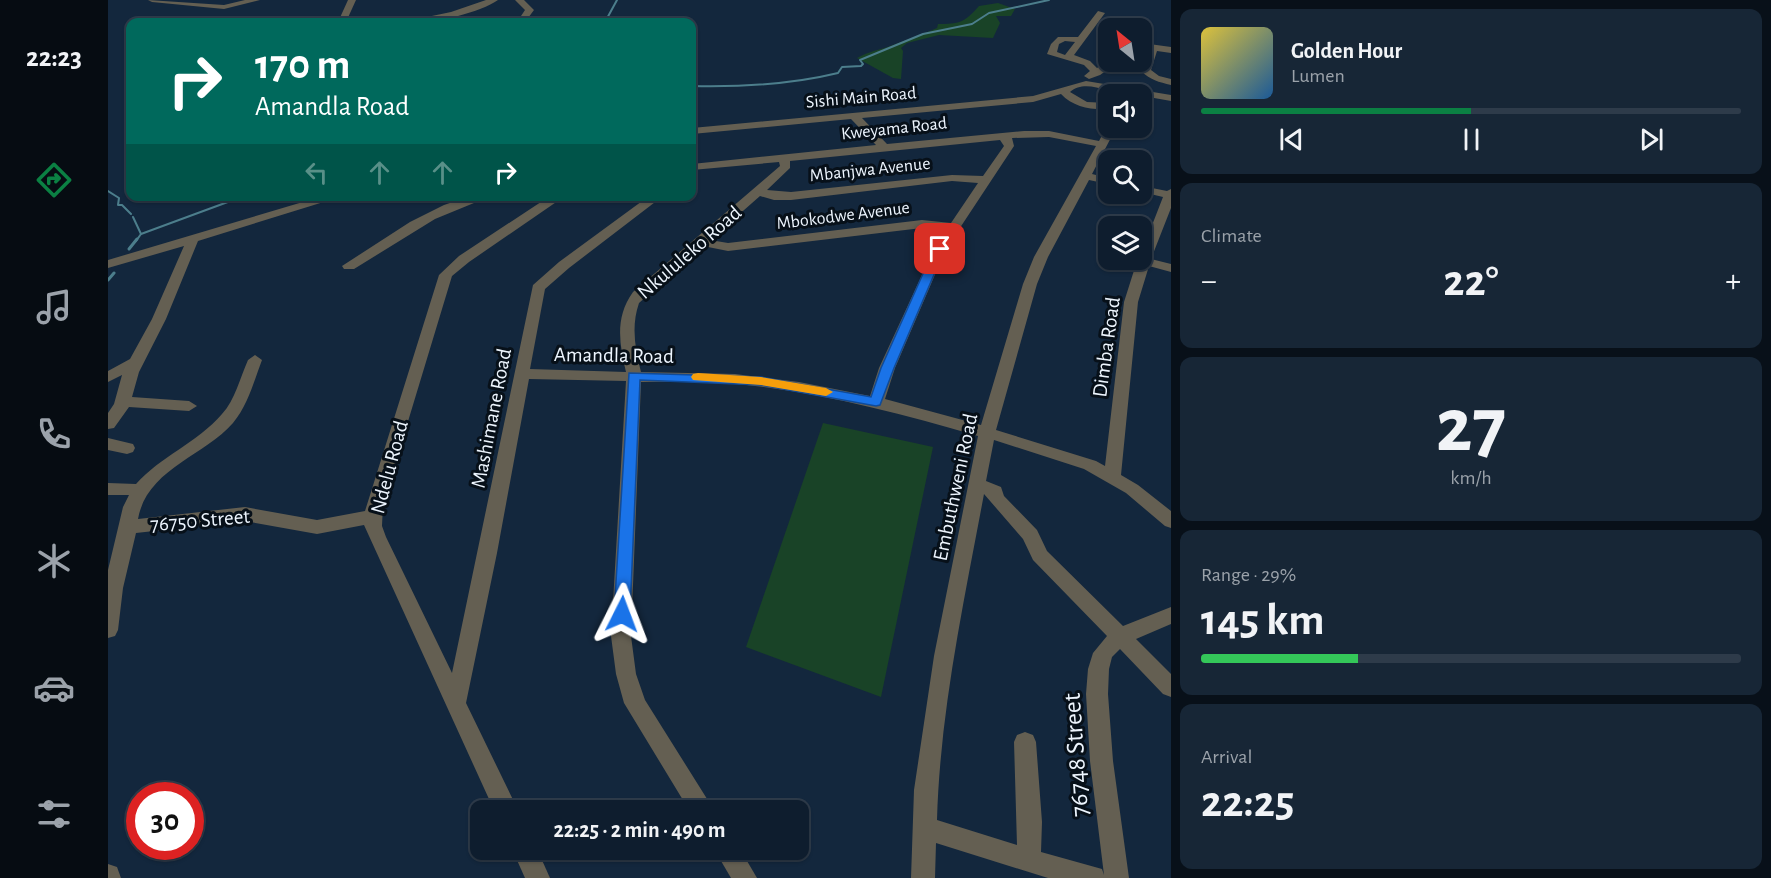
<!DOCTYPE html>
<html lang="en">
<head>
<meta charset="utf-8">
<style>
	:root { --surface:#0e1d2e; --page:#172636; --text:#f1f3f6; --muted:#9ba2aa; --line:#2e3b4a; --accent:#0b8043 }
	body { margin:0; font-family:"Alegreya Sans",sans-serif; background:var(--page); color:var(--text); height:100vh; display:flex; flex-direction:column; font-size:22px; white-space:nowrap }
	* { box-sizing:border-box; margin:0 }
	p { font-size:20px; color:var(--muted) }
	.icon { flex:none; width:33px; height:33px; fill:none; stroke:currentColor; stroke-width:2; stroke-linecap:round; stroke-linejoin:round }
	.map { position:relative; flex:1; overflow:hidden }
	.panel { display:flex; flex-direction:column; gap:9px; padding:9px; background:#081019; width:600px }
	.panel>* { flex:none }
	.top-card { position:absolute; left:18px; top:18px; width:570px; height:183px; border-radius:12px; box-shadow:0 2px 4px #0004,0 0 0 2px var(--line); background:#00695c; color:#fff; overflow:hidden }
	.needle { width:39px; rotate:330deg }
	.controls { position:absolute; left:990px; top:18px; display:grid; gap:12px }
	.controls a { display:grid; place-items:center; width:54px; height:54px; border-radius:12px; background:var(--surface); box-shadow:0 2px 4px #0004,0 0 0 2px var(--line); font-size:30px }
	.speed { position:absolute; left:18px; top:782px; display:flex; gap:12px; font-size:30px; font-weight:700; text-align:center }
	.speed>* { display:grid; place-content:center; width:78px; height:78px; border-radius:50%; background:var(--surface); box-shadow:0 2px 4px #0004,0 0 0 2px var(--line); line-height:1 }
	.speed .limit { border:9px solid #d22; background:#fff; color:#111 }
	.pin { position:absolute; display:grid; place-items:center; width:51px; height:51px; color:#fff; margin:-26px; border-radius:12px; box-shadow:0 3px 9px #0006 }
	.me { position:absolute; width:66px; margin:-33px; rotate:3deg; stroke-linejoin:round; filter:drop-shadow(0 0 4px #0008) }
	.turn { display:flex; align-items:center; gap:21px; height:126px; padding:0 30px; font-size:27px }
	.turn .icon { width:78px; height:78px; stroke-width:2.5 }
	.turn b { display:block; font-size:42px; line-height:51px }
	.lanes { display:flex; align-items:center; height:57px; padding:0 30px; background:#0003; justify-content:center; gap:30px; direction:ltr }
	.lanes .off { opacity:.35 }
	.big { font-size:45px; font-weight:600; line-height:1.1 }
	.panel .tile { flex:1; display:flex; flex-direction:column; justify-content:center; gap:9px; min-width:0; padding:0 21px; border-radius:12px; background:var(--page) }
	.panel .dial { align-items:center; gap:0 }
	.dial b { font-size:78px; line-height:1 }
	.song { display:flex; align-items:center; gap:18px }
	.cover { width:72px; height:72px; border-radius:9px; background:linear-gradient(135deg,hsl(50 70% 55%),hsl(210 70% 35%)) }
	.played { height:6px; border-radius:3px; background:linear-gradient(90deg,var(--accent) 50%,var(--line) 50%) }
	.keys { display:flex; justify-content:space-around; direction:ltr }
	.heat { display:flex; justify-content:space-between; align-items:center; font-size:33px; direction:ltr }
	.charge { height:9px; border-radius:4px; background:linear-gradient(90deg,#34c759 29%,var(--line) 0) }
	.trip { position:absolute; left:362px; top:800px; width:339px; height:60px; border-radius:12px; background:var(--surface); box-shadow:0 2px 4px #0004,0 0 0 2px var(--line); font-weight:600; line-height:60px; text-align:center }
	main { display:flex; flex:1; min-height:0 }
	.tabs { display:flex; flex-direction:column; width:108px; justify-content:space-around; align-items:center; background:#060c12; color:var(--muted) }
	.tabs .icon { width:42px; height:42px }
	.tabs .current { color:var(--accent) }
	.tabs b { font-size:27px; color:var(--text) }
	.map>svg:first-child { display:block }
	.green { fill:#194327 }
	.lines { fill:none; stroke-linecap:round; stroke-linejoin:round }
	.stream-far1 { stroke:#4c7e8c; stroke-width:2 }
	.stream { stroke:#4c7e8c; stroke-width:3 }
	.minor { fill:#645f52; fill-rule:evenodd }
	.route { fill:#1a73e8; stroke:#114b97; stroke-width:1.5 }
	.slow { fill:#f59e0b }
	.labels { text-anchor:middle; stroke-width:6; stroke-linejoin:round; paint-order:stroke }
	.far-street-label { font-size:18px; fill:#edf5fe; stroke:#071019 }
	.street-label { font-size:21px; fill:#edf5fe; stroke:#071019 }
	.near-street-label { font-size:26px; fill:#edf5fe; stroke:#071019 }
</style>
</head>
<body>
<main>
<nav class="tabs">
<b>22:23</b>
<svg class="icon current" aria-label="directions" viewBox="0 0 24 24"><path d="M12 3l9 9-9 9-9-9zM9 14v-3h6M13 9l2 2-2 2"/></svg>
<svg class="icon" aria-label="music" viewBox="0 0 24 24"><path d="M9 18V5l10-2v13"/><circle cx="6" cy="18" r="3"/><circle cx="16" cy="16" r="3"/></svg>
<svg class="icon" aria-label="phone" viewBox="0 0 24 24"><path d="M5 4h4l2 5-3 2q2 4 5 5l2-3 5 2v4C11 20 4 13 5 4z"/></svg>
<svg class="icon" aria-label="climate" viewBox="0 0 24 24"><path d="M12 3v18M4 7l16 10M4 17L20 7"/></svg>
<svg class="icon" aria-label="car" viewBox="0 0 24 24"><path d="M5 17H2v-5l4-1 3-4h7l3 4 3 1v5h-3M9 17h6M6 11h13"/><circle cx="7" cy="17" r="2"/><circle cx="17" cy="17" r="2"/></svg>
<svg class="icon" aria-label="filters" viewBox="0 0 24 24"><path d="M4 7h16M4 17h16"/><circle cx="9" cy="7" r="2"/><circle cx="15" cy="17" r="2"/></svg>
</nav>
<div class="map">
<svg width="1063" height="878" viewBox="0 0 1063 878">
	<rect width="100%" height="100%" fill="#13273d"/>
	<g class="green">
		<path d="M890 3 907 9 903 16H888L892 23 885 38 831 35 799 43 793 48 795 51 793 79 785 78 749 58C761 51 772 50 785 45 799 40 815 34 829 28L830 24C851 24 856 23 871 6Z"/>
		<polygon points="715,423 825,447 773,697 638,647"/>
	</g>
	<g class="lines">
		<g class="stream-far1">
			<polyline points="497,22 509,0"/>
			<path d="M584 86C630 87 685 84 730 73L734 67 753 66 755 64 752 60 815 34 864 24 881 13 941 0"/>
			<polyline points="0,191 11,198 10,205 14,205 23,214"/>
			<polyline points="25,217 33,234 28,241"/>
			<polyline points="33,234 136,196"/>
		</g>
		<g class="stream">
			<polyline points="21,249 29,239"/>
			<polyline points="0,280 6,273"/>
		</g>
		<g class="minor">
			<polygon points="40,0 116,5 137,0 152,0 116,9 44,2"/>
			<polygon points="240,0 248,0 238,22 230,22"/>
			<path d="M378 0H390C370 14 319 25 295 22L343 12Z"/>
			<polygon points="407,0 416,0 426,10 417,22 409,22 417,10"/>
			<path d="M990 11 997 13 966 55 982 61 989 68 1000 61 1011 62 992 75 981 79 976 76 982 71 976 65 939 54 943 44 950 37H970ZM957 41 967 42 957 55 949 52 951 44Z"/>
			<path d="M1034 43 1063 47V53L1049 51 1043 70 1051 76 1063 79V85C1051 82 1042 80 1033 71L1041 50 1034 49Z"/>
			<path d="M978 81 1063 95V101L1018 93 1019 94C1001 94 978 78 962 92L979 102 1000 103V109C983 110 965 107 953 94L925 102 754 118 779 144 916 131H941L991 141 999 126 1008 128 984 174 1000 178V184L981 180 940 257 929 284 888 430 988 461 997 466 1016 302 1029 261 1034 260V251L1055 197 1034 192V186L1059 191 1063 189V208L1043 259 1063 264V272L1041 266 1030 302 1013 475 1030 485 1063 511V528L1057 526 1018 493 976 469 886 440 878 481 893 487 896 496 929 530 939 551 1015 626 1063 607V624L1028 639 1063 674V697L1055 694 1012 649 1004 657 1001 669 1000 694 1005 761 1021 878H940L828 843 827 878H803L806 790 826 656 870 436C790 413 712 392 629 384 598 381 565 382 533 382L523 636 528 674 537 700 606 810H581L516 703 508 674 503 636 518 381 421 379 389 553 358 703 410 810H386L256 525 209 534 137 521 28 533 15 588 10 630 7 636 0 638V570L15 507 21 495H0V483L28 484C53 456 89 443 114 414 127 400 132 378 140 360L147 355 154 360C146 381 140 405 125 423 95 457 39 469 30 519L137 507 209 520 257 511 331 275 351 256 442 196H457L361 262 344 276 275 504 274 526 278 537 344 673 425 285 451 262 541 196H555L461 268 437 289 422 369 518 372C511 343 507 317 525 292L672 166 671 162 584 170V164L768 145 743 119 584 134V128L925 96ZM941 137 988 146 926 257 915 284 873 425 777 399 787 368 838 249 906 146 904 138ZM892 140 896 146 875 176 844 175 683 192 659 190 682 168V161ZM844 181 870 183 843 223 814 220 620 243 602 240 652 196 666 200H683ZM814 228 838 230 826 249 771 368 762 396 691 382 627 374 533 372C527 349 523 326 531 303L595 246 620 251ZM876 494 915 539 925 560 999 636 985 653 980 669 978 694 982 761 996 875 994 869 933 852 934 822 928 742 925 735 917 732 909 735 906 742 909 845 829 820C832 711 856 601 876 494Z"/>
			<polygon points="215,196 235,196 90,241 58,319 31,372 24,397 81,401 89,406 81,411 21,407 6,428 0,429 0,413 6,404 14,375 0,382 0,371 22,359 44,319 76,246 0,268 0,260"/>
			<polygon points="362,196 383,196 327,219 246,269 236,269 234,266 302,222 336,205"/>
			<polygon points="0,438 25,444 27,448 25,452 19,454 0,450"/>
			<polygon points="404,849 429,849 442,878 417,878"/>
			<polygon points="606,849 632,849 649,878 623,878"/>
			<polygon points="0,864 9,867 13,878 0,878"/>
		</g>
	</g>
	<polygon class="route" points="832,246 837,249 786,368 772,405 768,406 653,385 532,380 522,614 520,618 514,620 508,618 506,614 521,373 653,377 763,397 773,368 826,249"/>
	<polygon class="slow" points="590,373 653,377 718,388 725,392 718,396 653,385 585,380 583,377 585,374"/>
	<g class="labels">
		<g class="far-street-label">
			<text transform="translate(753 97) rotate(-5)" y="6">Sishi Main Road</text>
			<text transform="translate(786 128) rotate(-6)" y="6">Kweyama Road</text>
			<text transform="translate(762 169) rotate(-6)" y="6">Mbanjwa Avenue</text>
			<text transform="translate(735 215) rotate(-7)" y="6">Mbokodwe Avenue</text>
		</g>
		<g class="street-label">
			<text transform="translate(581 252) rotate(-41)" y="7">Nkululeko Road</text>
			<text transform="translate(998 347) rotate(-82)" y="7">Dimba Road</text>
			<text transform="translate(506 355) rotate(1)" y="7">Amandla Road</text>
			<text transform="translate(383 418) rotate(-79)" y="7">Mashimane Road</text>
			<text transform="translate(281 467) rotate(-75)" y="7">Ndelu Road</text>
			<text transform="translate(847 487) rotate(-78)" y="7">Embuthweni Road</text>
			<text transform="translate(92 520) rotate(-5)" y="7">76750 Street</text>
		</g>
		<g class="near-street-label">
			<text transform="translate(967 755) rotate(-94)" y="9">76748 Street</text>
		</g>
	</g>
</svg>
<div class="controls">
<a><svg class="needle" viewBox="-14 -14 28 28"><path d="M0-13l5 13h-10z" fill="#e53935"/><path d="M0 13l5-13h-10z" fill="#9ba2aa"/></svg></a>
<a><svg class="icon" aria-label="sound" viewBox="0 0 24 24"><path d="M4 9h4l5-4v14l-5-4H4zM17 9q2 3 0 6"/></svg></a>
<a><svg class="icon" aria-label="search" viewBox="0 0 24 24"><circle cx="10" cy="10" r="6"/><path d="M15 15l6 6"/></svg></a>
<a><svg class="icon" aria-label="layers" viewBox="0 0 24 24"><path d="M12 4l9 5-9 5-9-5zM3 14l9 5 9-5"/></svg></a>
</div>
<div class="speed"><div class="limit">30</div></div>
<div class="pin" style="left:832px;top:249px;background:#d93025"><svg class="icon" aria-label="arrive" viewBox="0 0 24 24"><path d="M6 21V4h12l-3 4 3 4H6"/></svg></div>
<svg class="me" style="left:514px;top:614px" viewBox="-20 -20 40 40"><path d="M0-17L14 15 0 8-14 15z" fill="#1a73e8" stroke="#fff" stroke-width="4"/></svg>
<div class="trip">22:25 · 2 min · 490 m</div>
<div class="top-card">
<div class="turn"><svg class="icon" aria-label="right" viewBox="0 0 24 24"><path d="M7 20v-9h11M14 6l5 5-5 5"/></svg><div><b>170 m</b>Amandla Road</div></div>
<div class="lanes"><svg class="icon off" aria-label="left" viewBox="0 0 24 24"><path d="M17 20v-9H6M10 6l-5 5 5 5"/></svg><svg class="icon off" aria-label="ahead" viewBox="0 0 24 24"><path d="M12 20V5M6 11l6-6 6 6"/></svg><svg class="icon off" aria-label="ahead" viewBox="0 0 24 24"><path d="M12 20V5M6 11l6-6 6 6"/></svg><svg class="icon" aria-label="right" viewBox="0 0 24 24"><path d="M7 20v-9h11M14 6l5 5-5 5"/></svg></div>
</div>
</div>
<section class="panel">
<div class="tile">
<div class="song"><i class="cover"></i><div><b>Golden Hour</b><p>Lumen</p></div></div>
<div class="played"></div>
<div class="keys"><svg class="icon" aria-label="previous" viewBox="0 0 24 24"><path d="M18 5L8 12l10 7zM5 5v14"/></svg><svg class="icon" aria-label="pause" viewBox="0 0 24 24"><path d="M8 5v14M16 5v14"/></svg><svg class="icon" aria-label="next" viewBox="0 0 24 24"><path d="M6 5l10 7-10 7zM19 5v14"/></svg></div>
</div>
<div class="tile"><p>Climate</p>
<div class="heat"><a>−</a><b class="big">22°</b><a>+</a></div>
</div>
<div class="tile dial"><b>27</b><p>km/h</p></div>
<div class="tile"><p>Range · 29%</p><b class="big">145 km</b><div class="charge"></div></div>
<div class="tile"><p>Arrival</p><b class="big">22:25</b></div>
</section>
</main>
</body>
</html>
